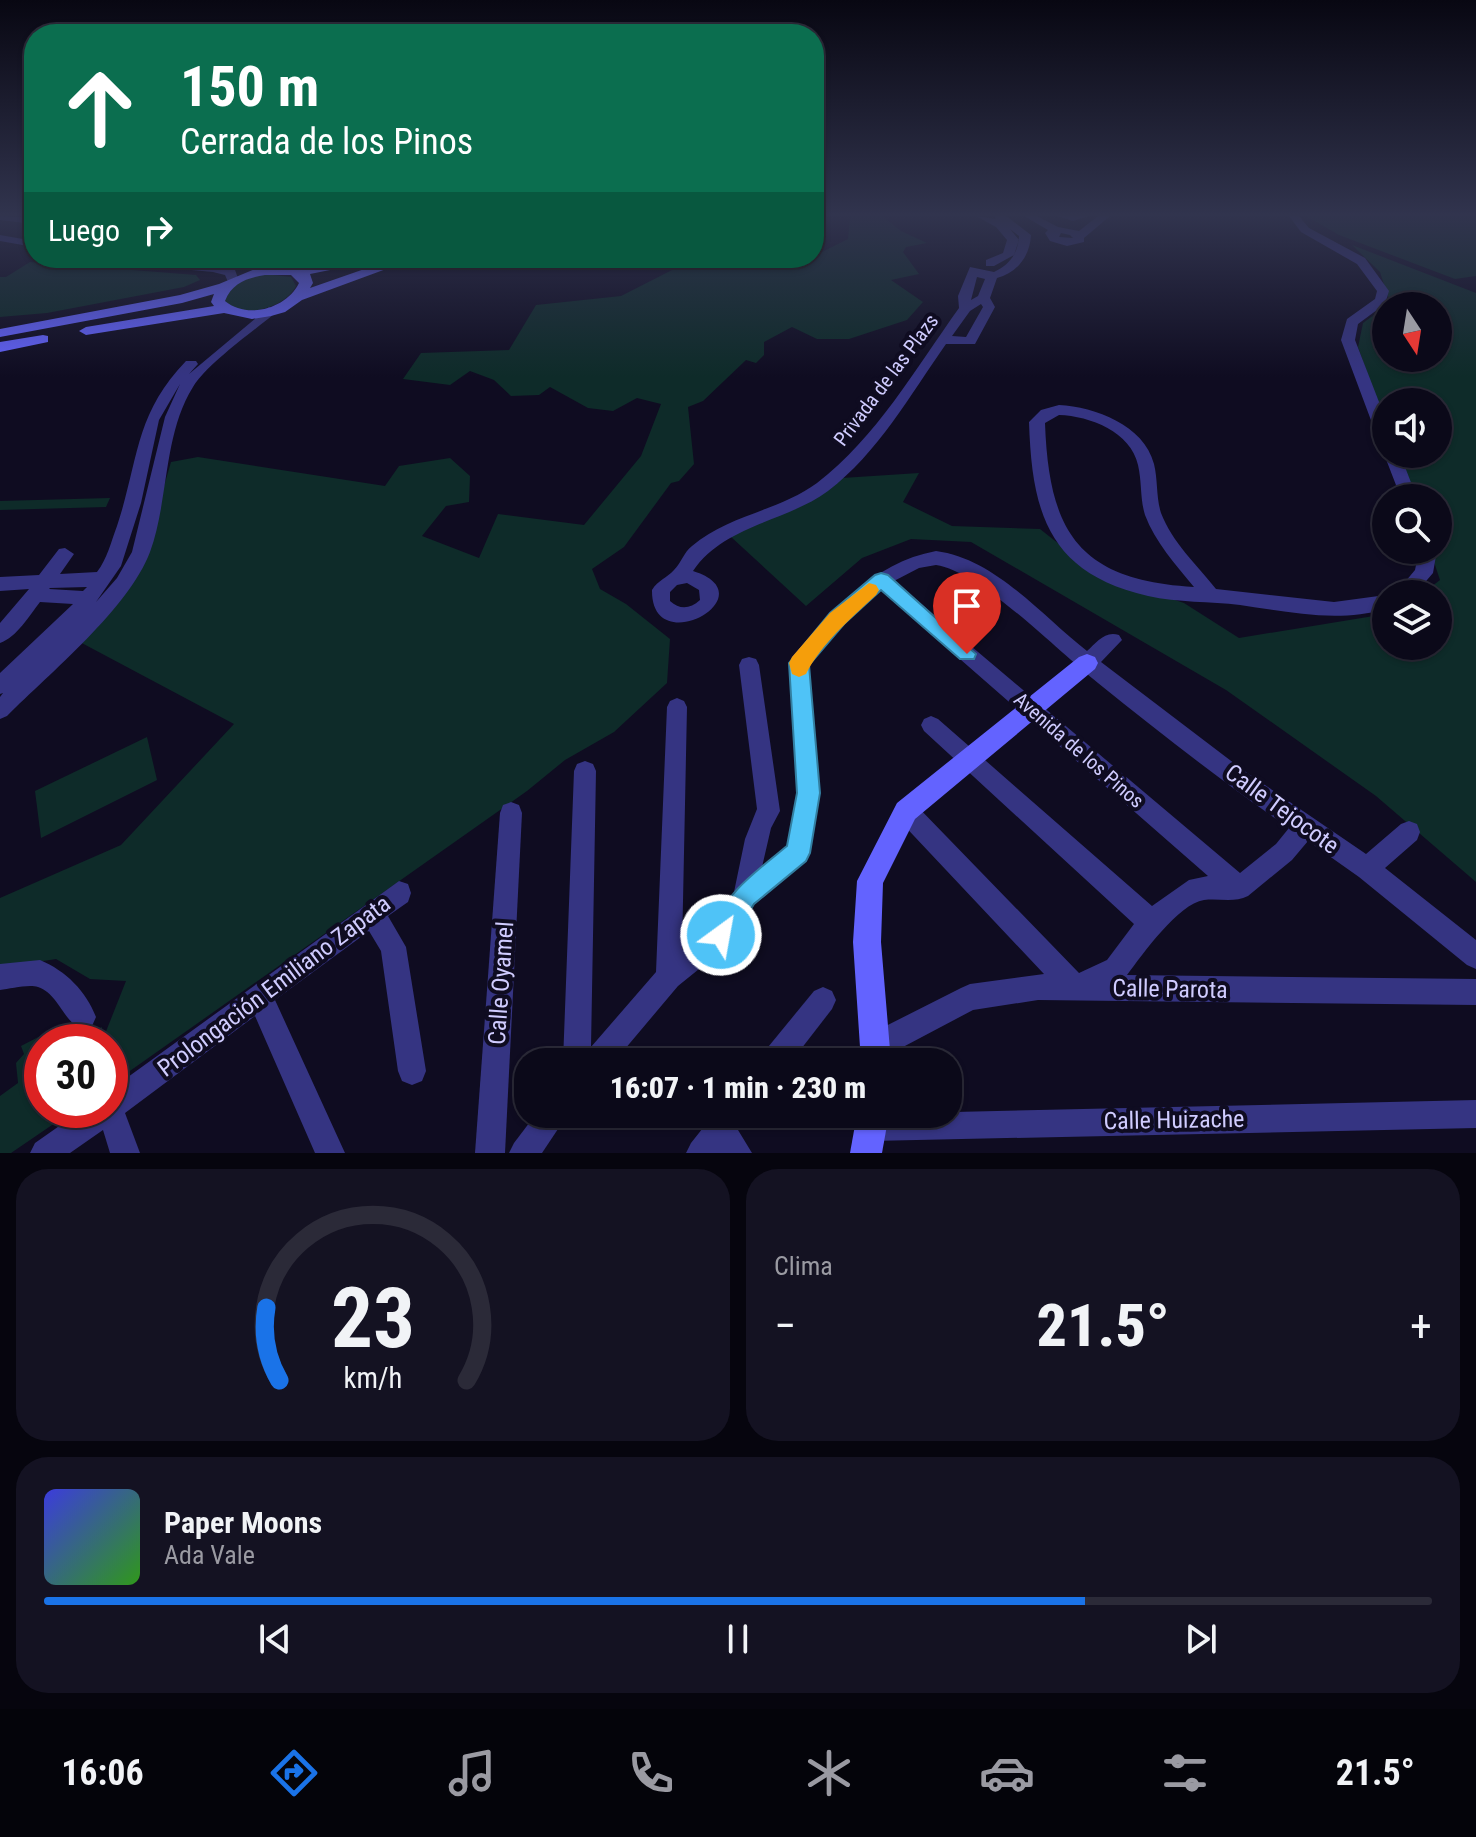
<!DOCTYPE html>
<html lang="es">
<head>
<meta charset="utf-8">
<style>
	:root { --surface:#0b0919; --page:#141222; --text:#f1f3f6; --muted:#9a9aa2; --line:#2b2a38; --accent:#1a73e8 }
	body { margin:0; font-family:"Roboto Condensed",sans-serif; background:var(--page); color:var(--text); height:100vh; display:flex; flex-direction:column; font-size:30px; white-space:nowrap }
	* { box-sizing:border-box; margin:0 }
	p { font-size:26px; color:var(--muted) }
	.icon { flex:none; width:44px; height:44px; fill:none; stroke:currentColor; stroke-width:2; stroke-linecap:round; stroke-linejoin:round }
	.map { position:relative; height:1153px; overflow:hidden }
	.drawer { display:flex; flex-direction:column; gap:16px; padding:16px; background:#06050e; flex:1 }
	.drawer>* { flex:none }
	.guide { position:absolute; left:24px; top:24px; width:800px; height:244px; border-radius:32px; box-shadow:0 2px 6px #0004,0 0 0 2px var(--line); background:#0b6e4f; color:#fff; overflow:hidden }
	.needle { width:52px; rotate:168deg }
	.buttons { position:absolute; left:1372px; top:292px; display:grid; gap:16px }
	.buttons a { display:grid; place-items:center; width:80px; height:80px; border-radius:50%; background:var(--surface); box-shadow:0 2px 6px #0004,0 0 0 2px var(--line); font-size:40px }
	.speed { position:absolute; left:24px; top:1024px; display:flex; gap:16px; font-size:40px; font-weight:700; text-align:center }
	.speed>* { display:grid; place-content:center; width:104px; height:104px; border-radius:50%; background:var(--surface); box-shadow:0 2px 6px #0004,0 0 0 2px var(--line); line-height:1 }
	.speed .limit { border:12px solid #d22; background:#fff; color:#111 }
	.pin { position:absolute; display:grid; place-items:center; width:68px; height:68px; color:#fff; margin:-82px -34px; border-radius:50% 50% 50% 0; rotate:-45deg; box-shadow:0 0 8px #0007 }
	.pin .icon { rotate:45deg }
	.me { position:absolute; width:88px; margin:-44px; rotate:32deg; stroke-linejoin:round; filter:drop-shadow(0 0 6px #0008) }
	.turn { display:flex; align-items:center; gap:28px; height:168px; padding:0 24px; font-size:36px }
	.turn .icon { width:104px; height:104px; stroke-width:2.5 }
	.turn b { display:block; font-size:56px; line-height:68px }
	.then { display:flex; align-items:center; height:76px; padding:0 24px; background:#0003; gap:16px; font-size:30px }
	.big { font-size:60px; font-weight:800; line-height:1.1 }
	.drawer .widget { flex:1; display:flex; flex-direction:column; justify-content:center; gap:12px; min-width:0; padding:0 28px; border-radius:32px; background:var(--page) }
	.drawer .dial { align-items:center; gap:0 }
	.dial svg { height:208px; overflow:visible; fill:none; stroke:var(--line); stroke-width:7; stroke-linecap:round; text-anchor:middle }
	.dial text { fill:var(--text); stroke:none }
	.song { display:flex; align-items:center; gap:24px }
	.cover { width:96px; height:96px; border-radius:12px; background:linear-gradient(135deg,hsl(240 70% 55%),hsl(110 70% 35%)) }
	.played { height:8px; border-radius:4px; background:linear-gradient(90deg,var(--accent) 75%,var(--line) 75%) }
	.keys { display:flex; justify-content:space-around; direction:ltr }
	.heat { display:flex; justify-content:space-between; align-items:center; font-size:44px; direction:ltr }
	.drawer .tiles { flex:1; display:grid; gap:16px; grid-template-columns:1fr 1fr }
	.widget:last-child { grid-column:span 2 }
	.trip { position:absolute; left:514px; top:1048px; width:448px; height:80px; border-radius:32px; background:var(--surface); box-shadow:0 2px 6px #0004,0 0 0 2px var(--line); font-weight:800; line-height:80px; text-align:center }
	.menu { display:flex; height:128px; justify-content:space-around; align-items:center; background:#04040a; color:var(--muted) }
	.menu .icon { width:56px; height:56px }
	.menu .current { color:var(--accent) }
	.menu b { font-size:36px; color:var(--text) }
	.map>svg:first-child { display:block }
	.green { fill:#0e2b29 }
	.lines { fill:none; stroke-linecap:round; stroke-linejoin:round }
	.street { fill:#353482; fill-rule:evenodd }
	.secondary { fill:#6363ff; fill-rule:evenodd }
	.route { fill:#4fc3f7; stroke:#337fa1; stroke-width:2 }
	.slow { fill:#f59e0b }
	.labels { text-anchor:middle; stroke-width:8; stroke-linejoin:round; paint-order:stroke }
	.street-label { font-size:20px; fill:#d0ccff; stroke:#0f0c21 }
	.near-street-label { font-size:24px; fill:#d0ccff; stroke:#0f0c21 }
</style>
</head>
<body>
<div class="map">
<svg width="1476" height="1153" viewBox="0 0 1476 1153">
	<rect width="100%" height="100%" fill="#0f0c21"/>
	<g class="green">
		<polygon points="850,216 882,216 901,231 927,243 906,247 903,252 919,274 891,280 923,302 907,320 849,339 817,339 792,327 764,342 764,355 756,363 746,360 703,401 688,407 694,464 679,481 671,483 624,547 592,569 600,589 626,604 670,639 667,683 614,732 565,760 527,791 110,1085 110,1042 75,1042 102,1027 103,1039 126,981 90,979 56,959 0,968 0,898 121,845 234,724 78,641 140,569 171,462 198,457 385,486 399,466 450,458 470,476 469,502 446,506 422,536 479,558 498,514 584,525 641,456 661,404 637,398 613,411 588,408 550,387 539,395 511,396 494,380 470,371 450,385 403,379 421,353 509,350 536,305 621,296 676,268 673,258 814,258 814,248 822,252 848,239"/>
		<polygon points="1306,216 1476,216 1476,276 1455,279 1339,235"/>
		<polygon points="1352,245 1476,293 1476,882 1376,796 1226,690 971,542 911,539 862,558 806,606 730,536 842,478 919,473 903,502 952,526 1040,529 1097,574 1184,603 1239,638 1386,614 1386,646 1438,646 1438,594 1422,594 1440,580 1430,550 1438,550 1438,498 1411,498 1396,454 1438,454 1438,402 1386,402 1386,426 1358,347 1363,323 1386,306 1386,358 1438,358 1438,306 1386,306 1390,303 1380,272"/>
		<polygon points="30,262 196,275 200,280 184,287 47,313 0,317 0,277 6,277"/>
		<path d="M264 274 291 277 296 286C285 308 243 320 225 301 231 282 247 279 264 274Z"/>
		<polygon points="110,498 106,507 0,510 0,501"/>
		<polygon points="147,737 157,780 41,838 35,791"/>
		<polygon points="48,1032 62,1042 42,1042 42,1110 74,1110 11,1153 0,1153 0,1096 18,1083 16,1063 24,1054 21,1046"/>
	</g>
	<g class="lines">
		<g class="street">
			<polygon points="0,216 34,218 34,224 0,220"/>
			<path d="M976 216 996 219 994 216H1006L1031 235C1030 256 1017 273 997 278L990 298 995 307 975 344H946C910 395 878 453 828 491 786 522 724 525 693 571 770 595 651 662 652 590 658 580 667 578 674 570 681 563 684 552 692 546 728 515 779 511 817 483 876 438 916 368 959 308L958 296 970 267 994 272C1009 265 1018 254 1019 236L1010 229 1019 240 1014 255 994 266H986V260L1003 253 1007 240 996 227ZM977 277 985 279 978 296 971 300ZM981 304 983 307 966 337 952 336 970 311ZM687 583 699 590 700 600C690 609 680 610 670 601V592L677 585Z"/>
			<path d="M1024 216H1037L1058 227 1079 231 1098 216H1110L1084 238V242L1067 246 1050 241 1045 233 1048 230ZM1061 233 1070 235 1073 238 1059 237Z"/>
			<polygon points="1057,216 1089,216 1073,221"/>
			<polygon points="1289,216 1299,216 1309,228 1365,258 1389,291 1385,304 1358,324 1355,340 1386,420 1386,444 1378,439 1341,340 1347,319 1375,299 1377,291 1357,264 1301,232"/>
			<polygon points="0,235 34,241 34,247 0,241"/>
			<path d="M100 258C145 258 192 258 235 270L239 281 229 284 225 275 213 272 106 262Z"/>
			<polygon points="207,258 281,265 287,269 281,273 212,264 208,263"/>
			<path d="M269 307 275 311 274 314C251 333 207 364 193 387 163 435 169 500 150 552 129 608 50 673 7 716L0 719V697L3 693 0 694V673L73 604 40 602C29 616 17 637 0 643V623L29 589 0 591V577L39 575 59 549 65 548 74 554 60 574 97 572C107 559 111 542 117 526 139 460 134 415 186 361H196L198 364 189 374ZM180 384 165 417 132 552 117 578 96 602 121 566 141 503 159 420ZM87 587 83 591 49 589 50 588Z"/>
			<path d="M1059 405C1095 407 1144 425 1154 464 1158 480 1156 497 1161 513 1172 542 1197 565 1216 589L1334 602 1386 595V609C1337 623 1289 612 1240 605 1210 601 1178 603 1148 596 1049 573 1032 514 1029 422L1041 410ZM1059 415C1090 416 1131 432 1138 465 1142 482 1140 499 1145 515 1155 542 1176 565 1194 587 1079 580 1049 533 1045 423Z"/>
			<polygon points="1386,451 1386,454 1400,454 1417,498 1401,498 1384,454"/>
			<polygon points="1419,550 1437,550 1433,573 1415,594 1395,594 1415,570"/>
			<path d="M936 551C996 559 1042 616 1087 651 1096 643 1105 630 1119 635L1122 640 1101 662 1243 770 1366 854 1401 824 1409 821 1417 824 1420 832 1417 840 1385 868 1476 940V969L1467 965 1359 877 1308 841 1292 860 1248 896C1234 903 1219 898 1204 900 1178 904 1143 954 1127 975L1476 979V1005L1038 1000 973 1010 886 1056 876 1060 866 1056 862 1046 866 1036 961 988 970 984 1044 974 898 819 895 811 898 803 906 800 914 803 1079 973 1107 960 1134 924 924 731 921 725 924 719 931 716 938 719 1152 906 1189 880 1208 876 881 590 849 619 809 665 819 793 806 861 754 905 730 944 678 986 614 1062H563L574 771 577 764 585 761 593 764 596 771 591 1047 656 972 667 707 670 701 677 698 684 701 687 707 682 950 712 926 734 892 745 839 757 809 739 665 742 659 749 657 756 659 759 665 780 811 771 828 762 867 787 847 797 793 789 663 792 657C833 611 872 563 936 551ZM936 565C980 571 1060 653 1098 683 1160 733 1224 783 1289 828L1276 844 1240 873 894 581 919 568Z"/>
			<polygon points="511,802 519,805 522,813 505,1153 475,1153 500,813 503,805"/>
			<polygon points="399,881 408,884 411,893 408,902 388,916 406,947 426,1071 422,1081 412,1085 402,1081 398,1071 381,951 369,931 275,1000 345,1153 315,1153 255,1016 125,1113 140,1153 110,1153 103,1130 70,1153 30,1153 35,1143 82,1110 110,1110 110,1090"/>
			<path d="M40 960C66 971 86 991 96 1017L92 1026 83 1030C63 1022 59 994 38 987 28 984 10 989 0 990V964Z"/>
			<polygon points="823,987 832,991 836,1000 832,1009 791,1062 760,1062 764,1052 814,991"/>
			<polygon points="1476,1100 1476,1128 872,1141 862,1137 858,1127 862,1117 869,1114"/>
			<polygon points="536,1114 568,1114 542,1153 509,1153 514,1143"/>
			<polygon points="714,1114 746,1114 738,1130 752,1153 686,1153 691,1143"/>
		</g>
		<g class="secondary">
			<path d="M346 258H367L340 268 310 274 313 283 310 288 396 258H416L302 300 285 312 271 316 252 319 224 313 86 335 79 331 86 327 214 306 211 302 214 294 182 303 0 337V329L180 295 219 284 255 269 316 265ZM265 275H291L299 283C287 308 248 320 225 301 232 283 247 278 265 275Z"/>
			<polygon points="43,335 48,336 48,342 0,352 0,342"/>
			<polygon points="1087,654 1095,657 1098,663 1095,669 915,819 883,883 881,942 891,1062 861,1062 853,942 857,881 897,803 1079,657"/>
			<polygon points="857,1114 889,1114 882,1153 850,1153"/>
		</g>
	</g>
	<linearGradient id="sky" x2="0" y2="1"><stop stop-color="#080712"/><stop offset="0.57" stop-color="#31344e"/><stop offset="1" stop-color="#31344e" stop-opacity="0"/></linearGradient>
	<rect width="1476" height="377" fill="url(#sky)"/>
	<path class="route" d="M881 573 888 575 976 654 974 659H960L881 590 844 624 809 665 820 793 810 853 806 861 754 904 730 944 721 947 712 944 708 935C725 893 754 873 787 846L797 793 789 663 830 613 875 575Z"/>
	<path class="slow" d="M869 583 876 585 879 590 876 595C850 619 821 644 806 674L799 677 792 674 789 663 792 657 830 613Z"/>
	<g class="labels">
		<g class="street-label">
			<text transform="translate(886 380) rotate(-53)" y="7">Privada de las Plazs</text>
			<text transform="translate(1079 750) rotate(41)" y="7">Avenida de los Pinos</text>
		</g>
		<g class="near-street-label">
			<text transform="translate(1282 809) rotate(36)" y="8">Calle Tejocote</text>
			<text transform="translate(501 983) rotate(-86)" y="8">Calle Oyamel</text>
			<text transform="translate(274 986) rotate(-37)" y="8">Prolongación Emiliano Zapata</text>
			<text transform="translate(1170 989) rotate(1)" y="8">Calle Parota</text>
			<text transform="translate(1174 1120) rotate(-1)" y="8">Calle Huizache</text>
		</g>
	</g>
</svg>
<div class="buttons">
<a><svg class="needle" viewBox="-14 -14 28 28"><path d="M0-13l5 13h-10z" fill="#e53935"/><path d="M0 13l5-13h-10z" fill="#9a9aa2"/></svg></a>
<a><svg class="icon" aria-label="sound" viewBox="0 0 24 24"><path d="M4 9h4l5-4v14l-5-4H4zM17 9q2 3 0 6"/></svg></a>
<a><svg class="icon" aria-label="search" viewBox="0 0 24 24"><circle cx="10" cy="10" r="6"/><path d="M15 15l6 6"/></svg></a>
<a><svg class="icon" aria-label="layers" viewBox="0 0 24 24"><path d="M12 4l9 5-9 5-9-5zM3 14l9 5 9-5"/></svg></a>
</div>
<div class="speed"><div class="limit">30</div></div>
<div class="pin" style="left:967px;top:654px;background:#d93025"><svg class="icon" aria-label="arrive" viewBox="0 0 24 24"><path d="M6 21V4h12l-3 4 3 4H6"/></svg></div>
<svg class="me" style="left:721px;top:935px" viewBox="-20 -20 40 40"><circle r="17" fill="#4fc3f7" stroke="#fff" stroke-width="3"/><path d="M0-11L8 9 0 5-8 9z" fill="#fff"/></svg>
<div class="trip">16:07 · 1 min · 230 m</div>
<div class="guide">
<div class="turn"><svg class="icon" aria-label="ahead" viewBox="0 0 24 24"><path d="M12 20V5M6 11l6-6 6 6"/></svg><div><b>150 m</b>Cerrada de los Pinos</div></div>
<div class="then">Luego<svg class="icon" aria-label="right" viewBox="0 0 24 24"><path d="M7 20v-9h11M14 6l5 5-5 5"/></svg></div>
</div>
</div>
<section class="drawer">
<div class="tiles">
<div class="widget dial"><svg viewBox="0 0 100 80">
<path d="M14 69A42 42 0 1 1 86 69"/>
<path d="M14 69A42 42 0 0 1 9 41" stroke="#1a73e8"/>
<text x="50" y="56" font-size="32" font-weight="700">23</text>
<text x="50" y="72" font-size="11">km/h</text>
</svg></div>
<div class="widget"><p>Clima</p>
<div class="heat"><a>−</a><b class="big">21.5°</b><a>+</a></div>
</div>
<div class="widget">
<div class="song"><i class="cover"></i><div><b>Paper Moons</b><p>Ada Vale</p></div></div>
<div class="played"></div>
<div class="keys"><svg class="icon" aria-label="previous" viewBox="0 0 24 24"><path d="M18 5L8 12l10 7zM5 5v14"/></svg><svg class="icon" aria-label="pause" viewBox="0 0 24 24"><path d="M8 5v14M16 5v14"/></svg><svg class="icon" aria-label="next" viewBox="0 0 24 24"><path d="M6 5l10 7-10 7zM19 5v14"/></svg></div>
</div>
</div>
</section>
<nav class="menu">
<b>16:06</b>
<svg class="icon current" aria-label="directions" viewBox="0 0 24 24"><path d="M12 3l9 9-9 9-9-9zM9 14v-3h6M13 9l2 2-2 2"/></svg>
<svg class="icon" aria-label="music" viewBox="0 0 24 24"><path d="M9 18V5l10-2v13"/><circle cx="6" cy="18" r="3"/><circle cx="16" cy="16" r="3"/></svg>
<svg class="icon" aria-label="phone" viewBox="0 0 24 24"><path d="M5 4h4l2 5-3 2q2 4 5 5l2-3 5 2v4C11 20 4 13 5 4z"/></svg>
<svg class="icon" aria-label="climate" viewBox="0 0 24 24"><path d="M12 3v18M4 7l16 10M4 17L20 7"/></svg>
<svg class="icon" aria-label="car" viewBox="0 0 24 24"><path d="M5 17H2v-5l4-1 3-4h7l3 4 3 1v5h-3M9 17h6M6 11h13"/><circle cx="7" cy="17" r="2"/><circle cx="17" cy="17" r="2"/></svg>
<svg class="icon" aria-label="filters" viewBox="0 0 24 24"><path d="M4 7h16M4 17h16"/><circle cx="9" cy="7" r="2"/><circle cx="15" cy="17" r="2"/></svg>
<b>21.5°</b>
</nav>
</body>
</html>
